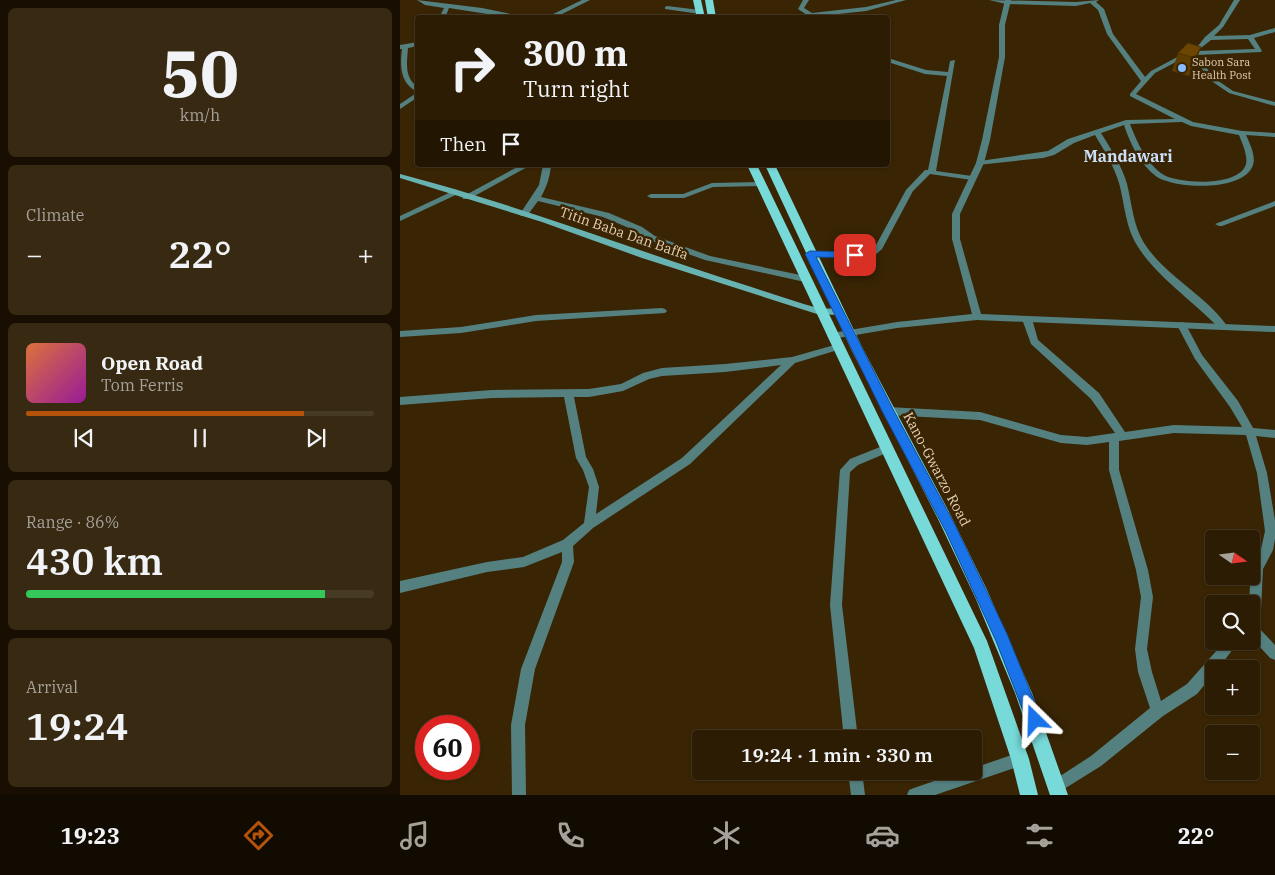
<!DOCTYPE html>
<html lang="en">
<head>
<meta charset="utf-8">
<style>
	:root { --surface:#2b1c03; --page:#372912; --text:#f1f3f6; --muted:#a6a19a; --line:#473a25; --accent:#b45309 }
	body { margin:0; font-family:"IBM Plex Serif",serif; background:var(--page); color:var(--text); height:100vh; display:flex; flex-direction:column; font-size:19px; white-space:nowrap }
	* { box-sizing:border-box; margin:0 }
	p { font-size:16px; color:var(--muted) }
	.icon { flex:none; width:28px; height:28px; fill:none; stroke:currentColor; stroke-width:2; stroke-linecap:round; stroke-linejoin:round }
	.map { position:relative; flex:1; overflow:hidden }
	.details { display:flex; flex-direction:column; gap:8px; padding:8px; background:#180f02; width:400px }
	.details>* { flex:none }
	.top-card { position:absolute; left:15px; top:15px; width:475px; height:152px; border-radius:5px; box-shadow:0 1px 4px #0004,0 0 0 1px var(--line); background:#2b1c03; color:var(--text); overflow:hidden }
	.needle { width:32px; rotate:104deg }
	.buttons { position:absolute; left:805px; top:530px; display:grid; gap:10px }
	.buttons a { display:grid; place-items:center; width:55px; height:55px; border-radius:5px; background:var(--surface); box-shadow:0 1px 4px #0004,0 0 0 1px var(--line); font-size:25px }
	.speed { position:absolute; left:15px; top:715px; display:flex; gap:10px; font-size:25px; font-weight:700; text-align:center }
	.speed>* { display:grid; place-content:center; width:65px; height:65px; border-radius:50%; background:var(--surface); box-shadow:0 1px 4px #0004,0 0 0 1px var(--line); line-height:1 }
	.speed .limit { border:8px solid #d22; background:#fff; color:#111 }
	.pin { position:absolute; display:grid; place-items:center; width:42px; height:42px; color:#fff; margin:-21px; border-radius:10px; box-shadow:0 2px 8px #0006 }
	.me { position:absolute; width:55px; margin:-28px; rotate:338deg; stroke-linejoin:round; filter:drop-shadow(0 0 4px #0008) }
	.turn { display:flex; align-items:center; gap:18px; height:105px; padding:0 25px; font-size:22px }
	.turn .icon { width:65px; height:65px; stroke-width:2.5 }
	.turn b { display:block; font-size:35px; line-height:42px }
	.then { display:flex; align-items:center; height:48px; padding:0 25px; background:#0003; gap:10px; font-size:19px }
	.big { font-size:38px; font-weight:600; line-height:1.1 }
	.details .card { flex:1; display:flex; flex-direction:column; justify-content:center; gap:8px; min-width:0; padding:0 18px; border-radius:8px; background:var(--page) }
	.details .dial { align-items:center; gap:0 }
	.dial b { font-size:65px; line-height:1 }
	.song { display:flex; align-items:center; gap:15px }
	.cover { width:60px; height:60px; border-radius:8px; background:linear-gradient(135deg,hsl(20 70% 55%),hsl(300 70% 35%)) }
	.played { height:5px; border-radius:2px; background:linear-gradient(90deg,var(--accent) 80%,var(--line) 80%) }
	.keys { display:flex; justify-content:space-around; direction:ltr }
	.heat { display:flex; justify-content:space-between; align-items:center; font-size:28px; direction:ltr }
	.charge { height:8px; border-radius:4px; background:linear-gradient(90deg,#34c759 86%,var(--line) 0) }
	.trip { position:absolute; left:292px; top:730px; width:290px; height:50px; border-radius:5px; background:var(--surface); box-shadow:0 1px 4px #0004,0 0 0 1px var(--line); font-weight:600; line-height:50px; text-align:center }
	.tabs { display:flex; height:80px; justify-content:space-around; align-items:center; background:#110b01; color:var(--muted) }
	.tabs .icon { width:35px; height:35px }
	.tabs .active { color:var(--accent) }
	.tabs b { font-size:22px; color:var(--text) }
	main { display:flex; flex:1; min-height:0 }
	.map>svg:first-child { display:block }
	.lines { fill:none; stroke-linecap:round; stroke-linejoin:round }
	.minor { fill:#548180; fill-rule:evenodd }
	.tertiary { fill:#548180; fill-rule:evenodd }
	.secondary { fill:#68b3b2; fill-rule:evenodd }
	.primary { fill:#77dad9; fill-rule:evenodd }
	.wall { fill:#5d3c00 }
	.shaded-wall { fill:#4c3100 }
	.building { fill:#6c4600; stroke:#4c3100 }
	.route { fill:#1a73e8; stroke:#114b97 }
	.poi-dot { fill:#87bbfb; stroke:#392504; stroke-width:2 }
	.labels { text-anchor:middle; stroke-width:5; stroke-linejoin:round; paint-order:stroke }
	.far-poi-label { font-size:11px; fill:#e4ceb1; stroke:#392504; text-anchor:start }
	.street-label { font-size:14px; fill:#e4ceb1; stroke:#392504 }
	.far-district-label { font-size:16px; font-weight:bold; fill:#cadef7; stroke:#392504 }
</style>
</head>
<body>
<main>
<section class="details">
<div class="card dial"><b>50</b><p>km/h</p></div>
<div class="card"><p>Climate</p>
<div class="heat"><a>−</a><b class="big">22°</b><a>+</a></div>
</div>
<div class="card">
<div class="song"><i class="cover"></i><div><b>Open Road</b><p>Tom Ferris</p></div></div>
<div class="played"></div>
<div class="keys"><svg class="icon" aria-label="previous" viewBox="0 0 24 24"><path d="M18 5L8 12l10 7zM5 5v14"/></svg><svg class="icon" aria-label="pause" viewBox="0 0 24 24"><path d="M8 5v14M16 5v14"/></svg><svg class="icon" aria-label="next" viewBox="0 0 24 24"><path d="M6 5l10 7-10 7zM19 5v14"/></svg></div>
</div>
<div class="card"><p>Range · 86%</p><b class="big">430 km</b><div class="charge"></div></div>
<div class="card"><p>Arrival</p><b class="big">19:24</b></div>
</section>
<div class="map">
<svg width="875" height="795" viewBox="0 0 875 795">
	<rect width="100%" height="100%" fill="#392504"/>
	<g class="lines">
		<g class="minor">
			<polygon points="17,0 82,8 130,18 114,18 49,8 45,18 39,18 44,8 25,5"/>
			<polygon points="182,0 190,0 154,18 145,18"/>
			<polygon points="403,0 409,0 404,8 412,13 466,7 496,0 506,0 466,11 401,18 407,15 398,9"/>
			<path d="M589 0 676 2 699 0 696 2 704 9 713 34 745 77 751 71 798 46 805 37 819 25 834 0H840L823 27 814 36 850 35 875 28V32L854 38 862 51 861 52 797 55 814 78 833 91 875 102V106L829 93 810 80 791 54 755 73 736 94 793 122 842 131 875 133V137L846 135C850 144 856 156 853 165 844 192 776 189 757 177 740 165 730 143 724 125L701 133C711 149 722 166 727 184 732 204 733 225 744 243 766 277 805 294 828 327L826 329H820C793 300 751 274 733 238 725 221 724 201 719 183 714 166 704 150 695 135L674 143 654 155 643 158 577 165 576 163 580 161 648 151 668 139 726 120 775 119 730 96V94L741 81 707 34 698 10 690 3 676 6 606 4ZM848 39 855 49 797 51 811 40ZM782 122 791 126 839 135C842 143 848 155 846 164 840 187 780 184 764 175 747 165 737 142 730 124Z"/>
			<polygon points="267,6 300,10 303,12 300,14 265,9 265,7"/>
			<path d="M18 42V46L8 48C7 62 4 78 18 87V92C0 84 0 66 2 49H0V45Z"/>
			<polygon points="488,58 526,70 548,72 550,61 555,60 536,171 572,176 576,178 572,180 530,174 513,191 482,249 473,257 407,256 406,254 410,251 468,252 475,247 506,190 525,170 528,170 547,76 525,74 488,62"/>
			<polygon points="18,92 18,97 0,109 0,104"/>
			<polygon points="121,165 131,165 69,199 63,199 62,197"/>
			<path d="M143 165H151C150 177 147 186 141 197L209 213 242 227 255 236 310 256 405 276 409 279 405 282 305 260 249 240 236 231 203 217 138 201 127 216H121L120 214 139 185Z"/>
			<polygon points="254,165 262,165 262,166 258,168"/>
			<polygon points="360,182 364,184 363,186 313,187 284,198 251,198 247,196 251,194 283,194 312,183"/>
			<polygon points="53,191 56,191 60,193 0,221 0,216"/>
			<polygon points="875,201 875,206 822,226 819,226 815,224"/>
			<polygon points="262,308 265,309 267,311 265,313 136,321 61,333 0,337 0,331 61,327 136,315"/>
			<polygon points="627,316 632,319 638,340 699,393 725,432 774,425 842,427 830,407 795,359 777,325 782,322 785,323 802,355 838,401 853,428 875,430 875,438 856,436 867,473 875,520 875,539 873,550 863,569 861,610 857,626 875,645 875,660 870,658 851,637 851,604 849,604 851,568 861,549 865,531 857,473 846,435 774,433 719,441 719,470 748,570 753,597 747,649 752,672 761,701 787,684 825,641 839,641 818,669 814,669 814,673 797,694 763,716 701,766 656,794 651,792 649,787 651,782 691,756 750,708 738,672 735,649 741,597 736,570 709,470 709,442 687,445 661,443 580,420 488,415 484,414 483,411 484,408 488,407 580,412 661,435 687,437 715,433 691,399 631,344 622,319"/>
			<path d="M438 344 441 345 443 347 441 349 395 363 290 464 193 528 173 546 174 562 135 669 125 725 126 795H112L111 725 121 669 162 562V552L124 567 87 572 0 593V581L87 562 123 557 163 540 184 523 189 487 183 470 176 458 164 397 92 398 0 405V397L92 390 189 389 221 384 243 373 262 368 325 364 392 357ZM381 365 282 458 196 514 199 487 193 469 186 457 174 397H189L223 391 249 379 262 376 325 372Z"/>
			<polygon points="485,445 489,446 490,449 489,452 458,465 450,472 442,605 458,739 444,739 430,605 440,470 450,459"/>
			<polygon points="620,752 625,754 627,759 625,764 620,766 535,795 507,795 509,790 514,788 563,771 574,771 574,768"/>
			<polygon points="448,771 462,771 465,795 451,795"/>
		</g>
		<polygon class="tertiary" points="605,0 611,0 605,25 605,57 590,140 584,163 560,214 560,239 581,314 875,326 875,332 577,320 497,328 432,339 429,338 427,336 429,334 432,333 497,322 572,314 552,239 552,214 576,163 582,140 599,57 599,25"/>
		<path class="secondary" d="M0 174C116 204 228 248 342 284 367 292 392 301 418 308 426 310 437 306 443 312L438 315 417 314 242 258 142 222 0 178Z"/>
		<g class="primary">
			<polygon points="293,0 301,0 305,18 297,18"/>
			<polygon points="305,0 313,0 316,18 308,18"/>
			<polygon points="347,165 357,165 587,641 629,759 638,795 620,795 611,759 574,648"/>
			<polygon points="365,165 375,165 463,349 548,510 587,590 632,693 668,795 650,795 615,693 575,597 538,519 451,349"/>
		</g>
	</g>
	<polygon class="wall" points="801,47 795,64 789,76 772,71 778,53"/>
	<polygon class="shaded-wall" points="801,47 795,64 789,76 795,58"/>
	<polygon class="building" points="788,43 801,47 795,58 778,53"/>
	<polygon class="route" points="410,251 455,252 460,255 455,258 416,257 494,411 555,525 607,634 642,720 640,726 635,728 629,726 596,641 546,532 482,411 405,254"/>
	<circle class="poi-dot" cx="782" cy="68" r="5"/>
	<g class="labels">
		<g class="far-poi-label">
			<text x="792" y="66">Sabon Sara<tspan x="792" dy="13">Health Post</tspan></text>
		</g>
		<g class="street-label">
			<text transform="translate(224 233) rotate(19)" y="5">Titin Baba Dan Baffa</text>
			<text transform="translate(537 469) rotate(62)" y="5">Kano-Gwarzo Road</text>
		</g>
		<g class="far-district-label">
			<text x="728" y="162">Mandawari</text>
		</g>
	</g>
</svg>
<div class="buttons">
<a><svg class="needle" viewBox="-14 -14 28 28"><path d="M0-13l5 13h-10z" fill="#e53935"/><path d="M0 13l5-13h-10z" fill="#a6a19a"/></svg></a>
<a><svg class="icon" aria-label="search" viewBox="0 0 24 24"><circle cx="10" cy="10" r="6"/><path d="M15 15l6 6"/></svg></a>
<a>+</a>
<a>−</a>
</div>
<div class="speed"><div class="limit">60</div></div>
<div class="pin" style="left:455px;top:255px;background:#d93025"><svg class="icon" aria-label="arrive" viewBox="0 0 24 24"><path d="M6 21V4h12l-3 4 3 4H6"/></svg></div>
<svg class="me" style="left:635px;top:720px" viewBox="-20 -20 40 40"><path d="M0-17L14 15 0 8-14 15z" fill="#1a73e8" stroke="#fff" stroke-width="4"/></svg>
<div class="trip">19:24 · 1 min · 330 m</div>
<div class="top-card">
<div class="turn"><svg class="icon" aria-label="right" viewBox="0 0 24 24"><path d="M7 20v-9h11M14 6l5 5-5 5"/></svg><div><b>300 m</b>Turn right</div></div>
<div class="then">Then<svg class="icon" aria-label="arrive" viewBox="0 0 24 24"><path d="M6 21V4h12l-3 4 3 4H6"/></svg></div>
</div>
</div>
</main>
<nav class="tabs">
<b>19:23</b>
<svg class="icon active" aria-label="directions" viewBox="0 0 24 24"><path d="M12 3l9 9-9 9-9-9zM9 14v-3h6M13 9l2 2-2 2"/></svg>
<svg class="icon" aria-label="music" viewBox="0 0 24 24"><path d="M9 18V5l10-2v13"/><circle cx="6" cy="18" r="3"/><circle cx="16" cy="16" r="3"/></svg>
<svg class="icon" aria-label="phone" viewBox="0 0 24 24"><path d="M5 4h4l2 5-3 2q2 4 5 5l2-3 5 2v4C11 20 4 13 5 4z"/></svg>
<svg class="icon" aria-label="climate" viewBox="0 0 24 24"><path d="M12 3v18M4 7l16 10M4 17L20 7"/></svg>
<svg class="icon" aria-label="car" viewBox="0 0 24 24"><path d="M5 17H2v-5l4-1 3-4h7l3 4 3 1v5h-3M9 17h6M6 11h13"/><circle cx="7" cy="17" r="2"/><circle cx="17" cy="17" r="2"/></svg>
<svg class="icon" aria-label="filters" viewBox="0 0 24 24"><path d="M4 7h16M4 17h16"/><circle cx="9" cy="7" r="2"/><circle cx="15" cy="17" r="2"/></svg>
<b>22°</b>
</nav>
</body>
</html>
